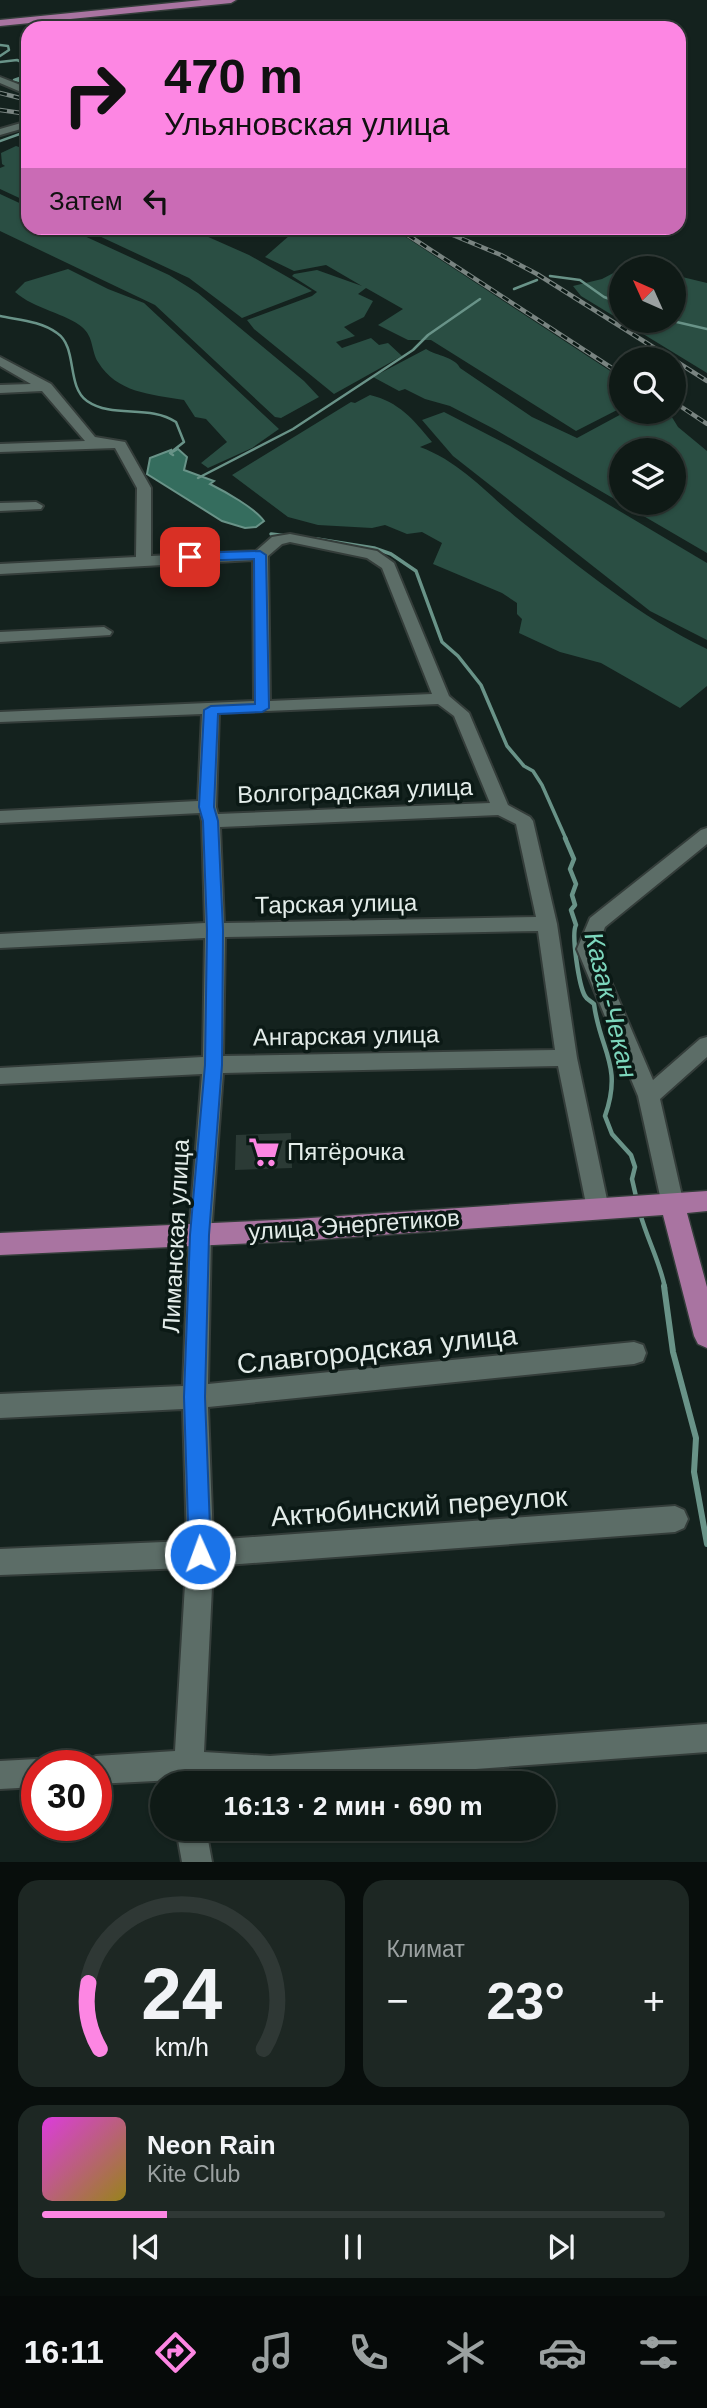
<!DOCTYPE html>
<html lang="ru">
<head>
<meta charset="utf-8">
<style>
	:root { --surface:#0f1a16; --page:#1d2723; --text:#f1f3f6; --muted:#9ba1a1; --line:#2f3835; --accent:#fd86e3 }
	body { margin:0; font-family:Arial,sans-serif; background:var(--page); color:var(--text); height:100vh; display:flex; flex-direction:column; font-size:26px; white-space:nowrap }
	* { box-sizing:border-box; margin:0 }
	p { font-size:23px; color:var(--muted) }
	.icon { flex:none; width:38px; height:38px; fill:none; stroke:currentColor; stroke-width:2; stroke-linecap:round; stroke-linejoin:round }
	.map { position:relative; height:1862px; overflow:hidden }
	.panel { display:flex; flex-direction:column; gap:18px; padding:18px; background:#080e0c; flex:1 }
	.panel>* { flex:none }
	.top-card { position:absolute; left:21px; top:21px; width:665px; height:214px; border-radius:21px; box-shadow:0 2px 5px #0004,0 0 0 2px var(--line); background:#fd86e3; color:#111; overflow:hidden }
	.needle { width:46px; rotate:315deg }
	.tools { position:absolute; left:609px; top:256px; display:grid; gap:14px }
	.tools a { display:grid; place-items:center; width:77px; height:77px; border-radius:50%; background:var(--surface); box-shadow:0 2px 5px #0004,0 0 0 2px var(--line); font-size:35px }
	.speed { position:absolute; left:21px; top:1750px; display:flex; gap:14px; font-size:35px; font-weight:700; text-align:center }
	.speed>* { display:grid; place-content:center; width:91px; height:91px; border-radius:50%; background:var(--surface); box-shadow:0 2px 5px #0004,0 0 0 2px var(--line); line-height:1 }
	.speed .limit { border:10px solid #d22; background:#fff; color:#111 }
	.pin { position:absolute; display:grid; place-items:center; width:60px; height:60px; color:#fff; margin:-30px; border-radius:14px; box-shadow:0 4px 10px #0006 }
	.me { position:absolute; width:77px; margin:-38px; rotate:358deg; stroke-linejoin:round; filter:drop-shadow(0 0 5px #0008) }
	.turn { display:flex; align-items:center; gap:24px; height:147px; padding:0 28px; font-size:32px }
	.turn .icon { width:91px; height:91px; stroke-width:2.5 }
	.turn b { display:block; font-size:49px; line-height:60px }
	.then { display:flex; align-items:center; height:66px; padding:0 28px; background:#0003; gap:14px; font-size:26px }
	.big { font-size:52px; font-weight:600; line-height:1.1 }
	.panel .card { flex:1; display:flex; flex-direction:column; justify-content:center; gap:10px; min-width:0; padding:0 24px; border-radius:21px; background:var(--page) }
	.panel .dial { align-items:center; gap:0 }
	.dial svg { height:182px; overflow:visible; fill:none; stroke:var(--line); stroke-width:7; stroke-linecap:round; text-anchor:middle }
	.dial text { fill:var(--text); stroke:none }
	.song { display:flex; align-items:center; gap:21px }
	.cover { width:84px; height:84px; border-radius:10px; background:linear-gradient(135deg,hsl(300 70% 55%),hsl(50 70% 35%)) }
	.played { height:7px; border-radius:4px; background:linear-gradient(90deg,var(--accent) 20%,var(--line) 20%) }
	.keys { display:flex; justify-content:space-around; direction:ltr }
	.heat { display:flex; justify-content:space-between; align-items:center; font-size:38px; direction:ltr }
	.panel .tiles { flex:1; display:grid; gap:18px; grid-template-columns:1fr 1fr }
	.card:last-child { grid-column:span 2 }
	.trip { position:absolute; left:150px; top:1771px; width:406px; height:70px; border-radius:35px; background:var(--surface); box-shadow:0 2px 5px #0004,0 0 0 2px var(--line); font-weight:600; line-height:70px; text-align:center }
	.dock { display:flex; height:112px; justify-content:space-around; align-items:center; background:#060a09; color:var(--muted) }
	.dock .icon { width:49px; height:49px }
	.dock .current { color:var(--accent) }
	.dock b { font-size:32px; color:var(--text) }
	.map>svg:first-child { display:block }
	.green { fill:#2a4e43; fill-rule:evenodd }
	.water { fill:#356d5e; stroke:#699388; stroke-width:2 }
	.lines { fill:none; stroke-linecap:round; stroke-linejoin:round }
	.stream-far3 { stroke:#699388; stroke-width:2.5 }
	.stream-far2 { stroke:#699388; stroke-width:3.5 }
	.stream-far1 { stroke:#699388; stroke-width:4.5 }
	.stream { stroke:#699388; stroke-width:6 }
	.building { fill:#2b3a35 }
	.minor-casing { stroke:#343d3a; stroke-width:4 }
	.major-casing { stroke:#343d3a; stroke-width:3 }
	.minor { fill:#5c6d67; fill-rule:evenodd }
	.major { fill:#a974a1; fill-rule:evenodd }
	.rail-casing { stroke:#798481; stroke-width:4.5 }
	.rail { stroke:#0b1915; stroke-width:2.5; stroke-dasharray:7; stroke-linecap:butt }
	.route { fill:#1a73e8; stroke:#114b97; stroke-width:2 }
	.labels { text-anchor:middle; stroke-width:7; stroke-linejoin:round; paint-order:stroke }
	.street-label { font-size:24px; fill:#e3ece9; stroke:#0b1915 }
	.poi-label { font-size:24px; fill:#e3ece9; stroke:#0b1915; text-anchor:start }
	.water-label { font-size:26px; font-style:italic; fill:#7cd6bc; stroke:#0b1915 }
	.near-street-label { font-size:28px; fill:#e3ece9; stroke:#0b1915 }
</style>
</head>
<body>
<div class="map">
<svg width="707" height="1862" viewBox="0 0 707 1862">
	<rect width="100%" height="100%" fill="#14221e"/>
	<g class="green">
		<polygon points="16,146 28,150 28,202 0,189 0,168 5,166 2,164 1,153"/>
		<polygon points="0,194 28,207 28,228 67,228 169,275 198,293 304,381 319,397 281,418 275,417 155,305 0,231"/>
		<polygon points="82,228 188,228 249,255 312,291 242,318 189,278"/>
		<polygon points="298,228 389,228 395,230 621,378 621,408 576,431 431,340 408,340 378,325 403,309 366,288 358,294 373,301 364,317 344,327 355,336 336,342 342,348 371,338 379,345 388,343 402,356 334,394 254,329 247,320 312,296 317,292 292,276 294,274 317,270 362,286 326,265 294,271 265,257"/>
		<path d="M68 269 108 289 144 303 279 429 252 448 208 468 201 463 227 442 206 419 195 417 184 400C150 394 117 393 98 362 91 351 94 337 82 327 67 314 34 309 15 292L25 282Z"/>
		<polygon points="621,269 621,320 674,320 674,275 707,283 707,373 581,296 573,286 602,279"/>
		<path d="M426 349C437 356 455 357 460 368L532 417 577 438 627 411H663L670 414 678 427 707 451V553L496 430 450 406 425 399 405 389 399 391 373 377ZM621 450H674V502H621Z"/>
		<path d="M370 395C399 402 413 419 432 442L420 447C461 462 488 495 522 522 581 568 640 617 707 649V686L680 708 601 663 560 652 519 633 522 619 517 614V603L502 593 433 564 442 543 422 532 407 534 385 525 372 528 318 525 288 517 232 475 351 402 355 403Z"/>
		<polygon points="444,412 510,446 707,563 707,640 650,611 453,456 422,420"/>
	</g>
	<path class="water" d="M178 449 187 457 184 470 214 481 210 484C224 491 255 508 264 521L256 527 245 528 222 521 147 474 150 458 171 450V453Z"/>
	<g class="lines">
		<g class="stream-far3">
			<polyline points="0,45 8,46 9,50 0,56"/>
			<polyline points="0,62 17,60 28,65"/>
			<polyline points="28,75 14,80 28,82"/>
			<polyline points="0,141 28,131"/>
			<polyline points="550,276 580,280 604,297 621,303"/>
			<polyline points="514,289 537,280"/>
			<path d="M0 316C19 320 41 321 57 333 78 347 66 386 87 401 113 419 149 404 176 422L184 442 170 453 173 455"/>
			<polyline points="668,320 707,329"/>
			<polyline points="198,478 293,429 413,350 428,335 480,299"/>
		</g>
		<g class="stream-far2">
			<polyline points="271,534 288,536"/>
			<polyline points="317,539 374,548 391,554 416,571 442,642 458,656 481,685 507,746 524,766 533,771 542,785 566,839"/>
		</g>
		<g class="stream-far1">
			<path d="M565 838 574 859 570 869 576 884 572 895 575 905 571 910 576 925C571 934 579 986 585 996 587 1000 591 1001 594 1004 600 1051 623 1065 605 1116L612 1134 631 1155 635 1167 632 1179 637 1201"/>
			<path d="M640 1213C647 1239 660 1262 665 1288"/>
		</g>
		<polyline class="stream" points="664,1286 673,1352 696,1438 694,1472 707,1544"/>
	</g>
	<polygon class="building" points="291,1133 292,1168 235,1170 236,1135"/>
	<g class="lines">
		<defs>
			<g id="minor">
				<polygon points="0,77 28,88 28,95 0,83"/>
				<polygon points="28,121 28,127 0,135 0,129"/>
				<path d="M0 357 51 384 95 437 125 442 151 488V556L256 551 272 537 290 534 377 551 394 563 449 696 469 713 508 805 530 817 533 821 557 924 577 1058 609 1209 606 1216 598 1219 590 1216 587 1209 558 1066 223 1073 211 1235 208 1384 634 1342 643 1345 646 1353 643 1361 634 1364 208 1407 213 1540 675 1506 684 1510 688 1519 684 1528 675 1532 213 1566 204 1752 270 1756 707 1724V1752L285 1783 203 1780 202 1783H174V1780L96 1784V1766H83L86 1760 96 1756 175 1751 186 1568 0 1575V1549L187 1541 183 1409 0 1418V1394L183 1386 189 1235 202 1074 0 1084V1068L203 1057 205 938 0 948V934L205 923 202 821 200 813 0 823V811L198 801 202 714 0 722V712L254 701 253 560 0 574V564L136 557 137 488 115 448 0 452V444L85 441 42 391 0 393V385L31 384 0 366ZM290 542 367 558 382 568 432 694 270 701 268 556 282 544ZM438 704 454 716 490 803 218 814 216 807 219 713ZM498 815 516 824 536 917 224 923 220 827ZM538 931 555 1050 223 1056 225 937Z"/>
				<polygon points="36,502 43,506 41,509 0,511 0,503"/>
				<polygon points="104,627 112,632 110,635 0,642 0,632"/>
				<polygon points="707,828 707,844 605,927 597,949 653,1080 700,1039 707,1037 707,1057 660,1099 684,1205 681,1212 673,1215 665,1212 662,1205 638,1096 577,949 590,918 701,830"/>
				<polygon points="37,1759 48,1766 37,1766 37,1787 0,1789 0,1761"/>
				<polygon points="176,1829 206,1829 212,1862 182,1862"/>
			</g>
			<g id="major">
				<polygon points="202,0 236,0 231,3 0,26 0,20"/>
				<polygon points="707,1191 707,1211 687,1213 707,1287 707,1348 698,1344 694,1336 663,1215 296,1241 0,1255 0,1233 296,1219"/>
			</g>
		</defs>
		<use href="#minor" class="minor-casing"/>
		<use href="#major" class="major-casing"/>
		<use href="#minor" class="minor"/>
		<use href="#major" class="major"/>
		<defs>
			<g id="rail">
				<polyline points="0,93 28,100"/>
				<polyline points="0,110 28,114"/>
				<polyline points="397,228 621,374"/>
				<polyline points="436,228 501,255 537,274 672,359"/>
				<polyline points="674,360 707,381"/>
				<polyline points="674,402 707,424"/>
			</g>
		</defs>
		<use href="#rail" class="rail-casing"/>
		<use href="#rail" class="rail"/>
	</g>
	<polygon class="route" points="260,551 266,555 269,708 262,712 218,714 214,807 218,821 223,930 222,1065 209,1235 205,1397 211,1554 208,1562 200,1565 192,1562 189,1554 184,1397 190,1235 205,1065 207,930 203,821 199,807 204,710 211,706 255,704 254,559 190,561 183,557 190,553"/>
	<defs>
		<symbol id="supermarket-bare" viewBox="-9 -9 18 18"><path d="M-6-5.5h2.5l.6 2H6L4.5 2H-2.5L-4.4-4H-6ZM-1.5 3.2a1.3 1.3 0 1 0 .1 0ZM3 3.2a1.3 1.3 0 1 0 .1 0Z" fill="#fd86e3" stroke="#0b1915" stroke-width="2.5" paint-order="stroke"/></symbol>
	</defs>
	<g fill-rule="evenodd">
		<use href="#supermarket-bare" x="242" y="1130" width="44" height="44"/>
	</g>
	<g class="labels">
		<g class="street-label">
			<text transform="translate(355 791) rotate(-2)" y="8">Волгоградская улица</text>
			<text transform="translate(336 904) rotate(-1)" y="8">Тарская улица</text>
			<text transform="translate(346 1036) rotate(-1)" y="8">Ангарская улица</text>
			<text transform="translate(354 1225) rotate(-4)" y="8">улица Энергетиков</text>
			<text transform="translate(176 1236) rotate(-87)" y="8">Лиманская улица</text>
		</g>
		<g class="poi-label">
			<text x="287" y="1160">Пятёрочка</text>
		</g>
		<g class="water-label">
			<text transform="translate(611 1005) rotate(76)" y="9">Казак-Чекан</text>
		</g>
		<g class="near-street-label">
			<text transform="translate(377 1349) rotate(-6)" y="10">Славгородская улица</text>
			<text transform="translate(419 1506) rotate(-4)" y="10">Актюбинский переулок</text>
		</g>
	</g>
</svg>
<div class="tools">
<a><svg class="needle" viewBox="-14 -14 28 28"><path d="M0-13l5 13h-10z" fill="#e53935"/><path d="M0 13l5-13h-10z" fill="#9ba1a1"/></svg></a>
<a><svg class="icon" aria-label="search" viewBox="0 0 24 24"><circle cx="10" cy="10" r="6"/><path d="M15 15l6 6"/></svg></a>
<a><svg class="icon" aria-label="layers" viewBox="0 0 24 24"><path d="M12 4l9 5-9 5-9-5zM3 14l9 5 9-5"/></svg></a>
</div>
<div class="speed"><div class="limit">30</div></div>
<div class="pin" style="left:190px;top:557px;background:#d93025"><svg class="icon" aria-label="arrive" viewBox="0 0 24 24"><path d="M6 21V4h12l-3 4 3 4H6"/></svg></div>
<svg class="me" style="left:200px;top:1554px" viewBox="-20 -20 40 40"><circle r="17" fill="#1a73e8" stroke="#fff" stroke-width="3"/><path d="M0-11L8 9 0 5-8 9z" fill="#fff"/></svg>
<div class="trip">16:13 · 2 мин · 690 m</div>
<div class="top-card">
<div class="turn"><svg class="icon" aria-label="right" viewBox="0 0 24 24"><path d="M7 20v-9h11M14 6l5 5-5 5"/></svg><div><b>470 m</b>Ульяновская улица</div></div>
<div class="then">Затем<svg class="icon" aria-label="left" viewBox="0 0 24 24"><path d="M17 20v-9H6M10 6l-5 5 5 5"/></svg></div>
</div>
</div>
<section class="panel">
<div class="tiles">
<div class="card dial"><svg viewBox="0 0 100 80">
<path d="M14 69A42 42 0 1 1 86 69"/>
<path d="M14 69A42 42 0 0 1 9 40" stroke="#fd86e3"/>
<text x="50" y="56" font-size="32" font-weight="700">24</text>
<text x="50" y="72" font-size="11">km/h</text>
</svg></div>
<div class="card"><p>Климат</p>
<div class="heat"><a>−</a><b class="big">23°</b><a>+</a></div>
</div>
<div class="card">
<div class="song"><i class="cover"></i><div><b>Neon Rain</b><p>Kite Club</p></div></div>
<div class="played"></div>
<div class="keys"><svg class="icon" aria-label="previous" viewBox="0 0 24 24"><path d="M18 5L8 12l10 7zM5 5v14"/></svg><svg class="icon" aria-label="pause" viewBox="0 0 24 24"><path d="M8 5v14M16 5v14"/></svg><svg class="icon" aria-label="next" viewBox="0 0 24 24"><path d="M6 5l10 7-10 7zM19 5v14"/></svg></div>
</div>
</div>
</section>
<nav class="dock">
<b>16:11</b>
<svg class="icon current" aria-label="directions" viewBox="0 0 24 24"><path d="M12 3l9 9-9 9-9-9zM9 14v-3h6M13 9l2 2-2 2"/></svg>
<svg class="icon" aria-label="music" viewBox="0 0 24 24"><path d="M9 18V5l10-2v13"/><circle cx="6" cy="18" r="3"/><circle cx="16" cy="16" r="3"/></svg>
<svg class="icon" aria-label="phone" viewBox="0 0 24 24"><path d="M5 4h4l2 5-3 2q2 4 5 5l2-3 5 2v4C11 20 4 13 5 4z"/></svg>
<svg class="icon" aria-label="climate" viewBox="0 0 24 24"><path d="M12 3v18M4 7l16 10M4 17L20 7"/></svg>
<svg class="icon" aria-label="car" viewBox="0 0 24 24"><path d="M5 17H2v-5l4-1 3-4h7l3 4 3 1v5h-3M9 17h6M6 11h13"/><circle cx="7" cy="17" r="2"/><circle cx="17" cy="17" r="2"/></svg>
<svg class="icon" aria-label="filters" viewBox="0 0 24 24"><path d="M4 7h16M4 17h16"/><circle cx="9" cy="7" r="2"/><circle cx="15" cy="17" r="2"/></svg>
</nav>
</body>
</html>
